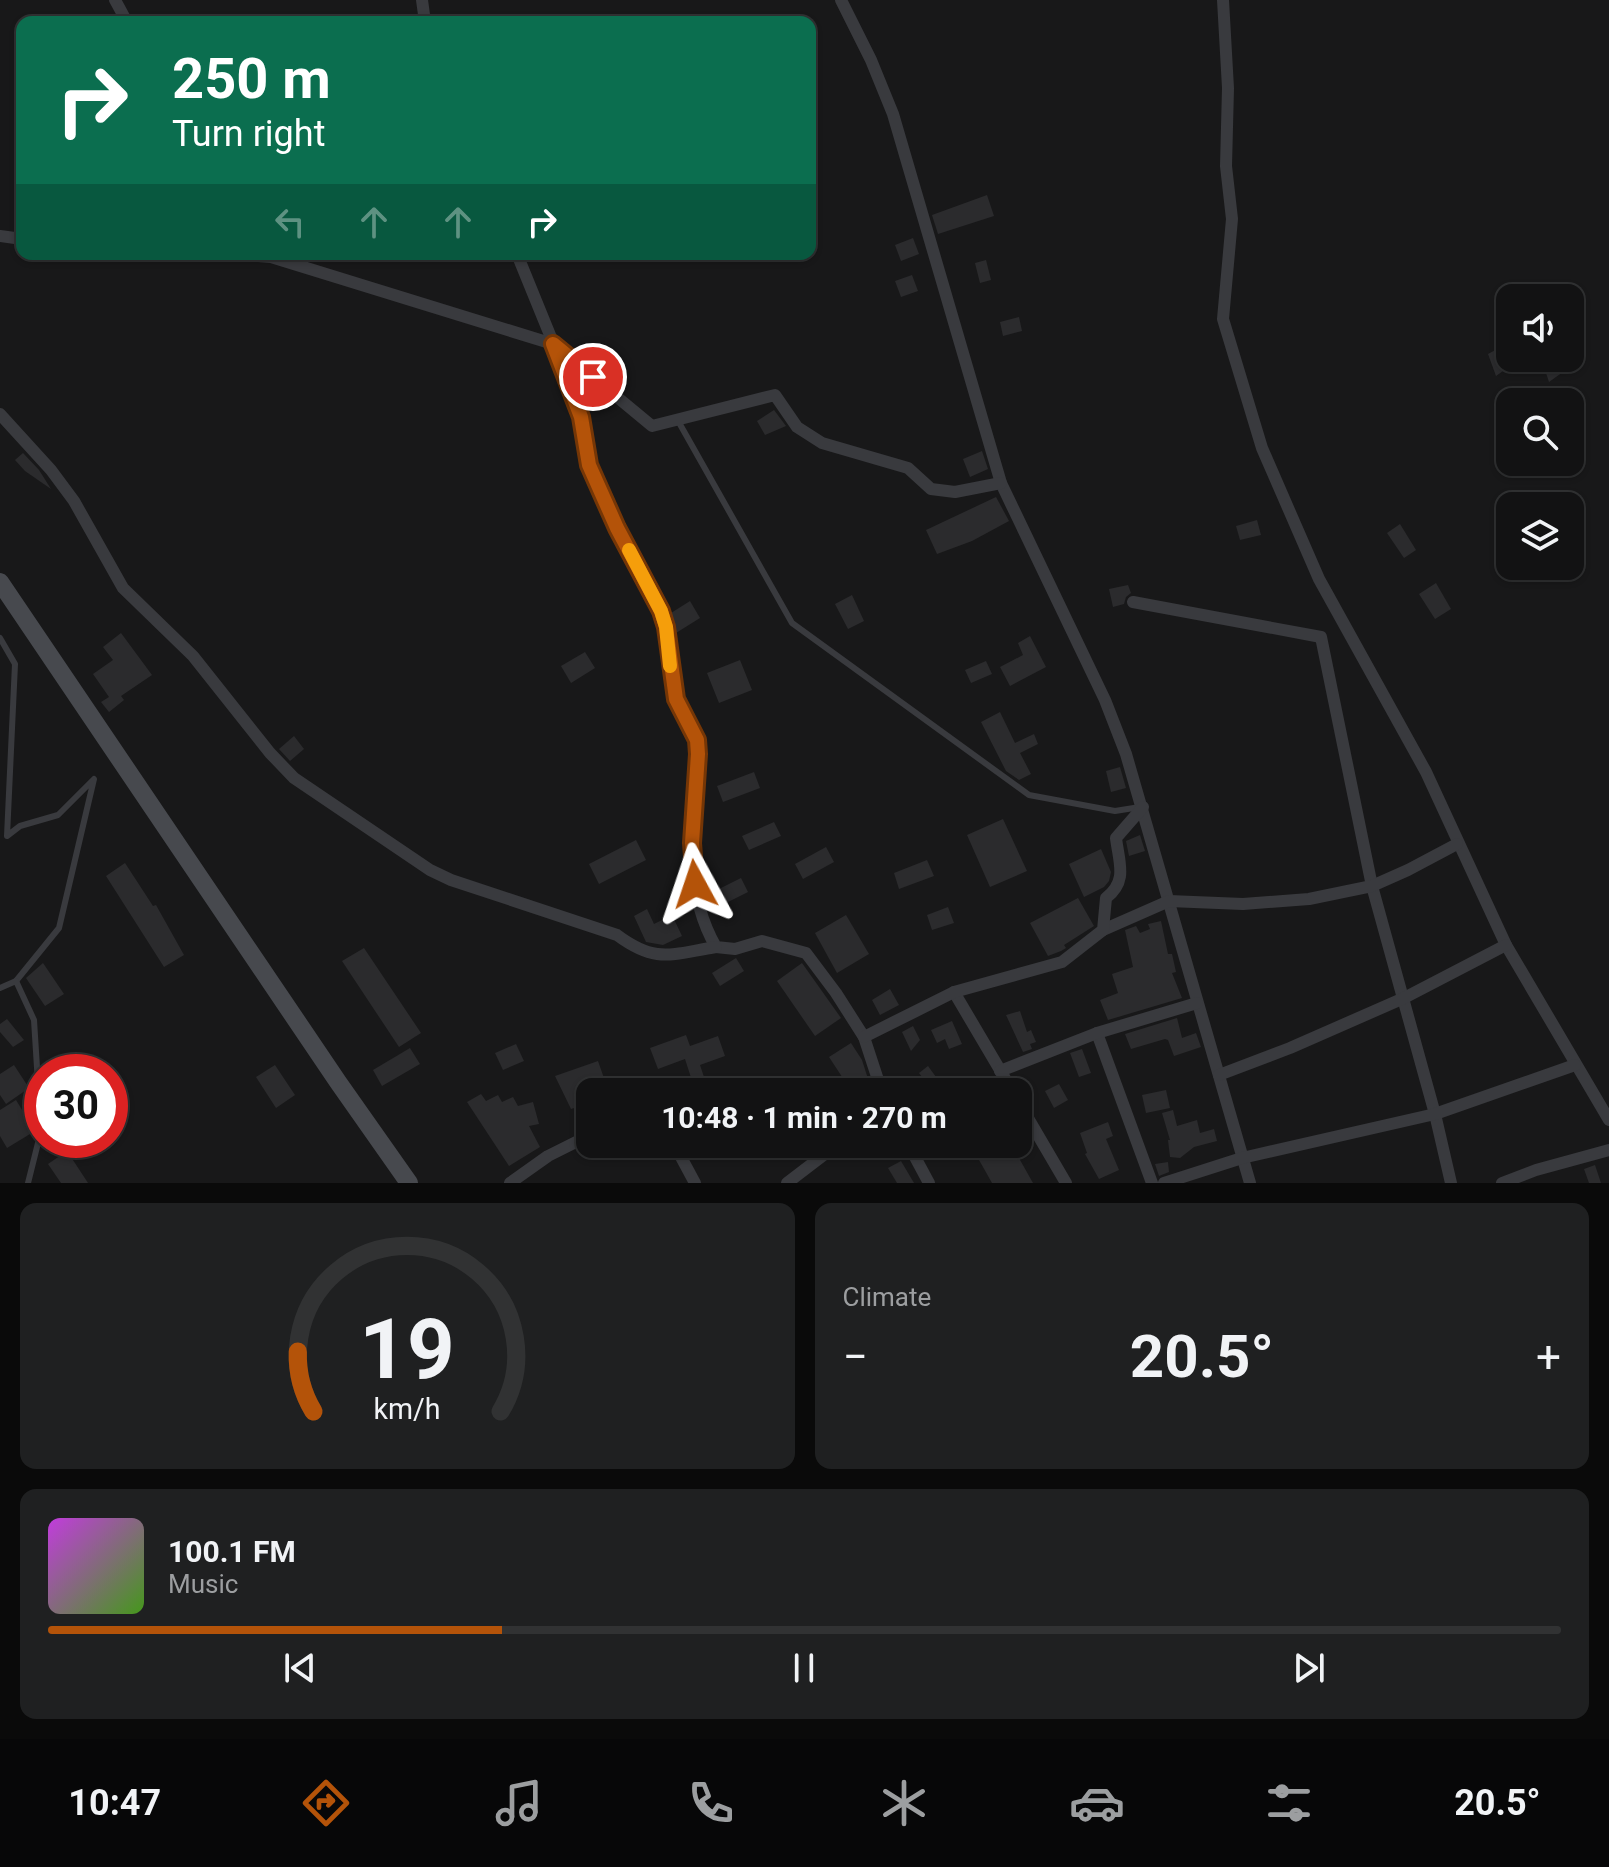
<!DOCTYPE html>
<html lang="en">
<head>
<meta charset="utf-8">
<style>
	:root { --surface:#121213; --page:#1f2021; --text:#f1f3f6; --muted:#9c9ea0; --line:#313233; --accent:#b45309 }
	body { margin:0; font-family:Roboto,sans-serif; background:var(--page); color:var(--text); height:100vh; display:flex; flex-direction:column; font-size:30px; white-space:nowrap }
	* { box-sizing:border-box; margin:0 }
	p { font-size:26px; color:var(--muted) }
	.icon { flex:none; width:44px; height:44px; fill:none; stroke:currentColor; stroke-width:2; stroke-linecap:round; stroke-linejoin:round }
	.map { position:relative; height:1183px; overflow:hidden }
	.side { display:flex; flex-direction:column; gap:20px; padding:20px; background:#0a0a0a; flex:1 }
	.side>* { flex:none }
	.hud { position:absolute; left:16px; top:16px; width:800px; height:244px; border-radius:16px; box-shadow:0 2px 6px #0004,0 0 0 2px var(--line); background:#0b6e4f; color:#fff; overflow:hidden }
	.fabs { position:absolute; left:1496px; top:284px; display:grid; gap:16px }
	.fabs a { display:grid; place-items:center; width:88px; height:88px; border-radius:16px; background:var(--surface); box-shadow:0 2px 6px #0004,0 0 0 2px var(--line); font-size:40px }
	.speed { position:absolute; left:24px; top:1054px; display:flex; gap:16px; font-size:40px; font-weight:700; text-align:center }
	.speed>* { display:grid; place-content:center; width:104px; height:104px; border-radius:50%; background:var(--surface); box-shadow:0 2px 6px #0004,0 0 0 2px var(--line); line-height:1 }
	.speed .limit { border:12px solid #d22; background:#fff; color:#111 }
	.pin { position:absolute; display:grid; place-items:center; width:68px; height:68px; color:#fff; margin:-34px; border:4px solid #fff; border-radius:50%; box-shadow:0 2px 8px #0007 }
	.me { position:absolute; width:88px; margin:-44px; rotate:355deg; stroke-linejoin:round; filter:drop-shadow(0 0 6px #0008) }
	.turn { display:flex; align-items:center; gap:28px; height:168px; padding:0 24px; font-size:36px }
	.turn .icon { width:104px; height:104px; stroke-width:2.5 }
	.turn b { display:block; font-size:56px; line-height:68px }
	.lanes { display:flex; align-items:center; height:76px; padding:0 24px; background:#0003; justify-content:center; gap:40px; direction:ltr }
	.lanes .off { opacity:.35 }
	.big { font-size:60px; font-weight:700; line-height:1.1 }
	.side .tile { flex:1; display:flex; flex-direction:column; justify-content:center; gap:12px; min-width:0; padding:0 28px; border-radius:16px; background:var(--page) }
	.side .dial { align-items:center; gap:0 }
	.dial svg { height:208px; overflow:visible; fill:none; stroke:var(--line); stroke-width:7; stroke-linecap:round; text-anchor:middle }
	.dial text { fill:var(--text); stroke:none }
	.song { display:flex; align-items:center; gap:24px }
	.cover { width:96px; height:96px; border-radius:12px; background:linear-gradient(135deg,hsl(290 70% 55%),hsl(100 70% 35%)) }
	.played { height:8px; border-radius:4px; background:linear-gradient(90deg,var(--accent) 30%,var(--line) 30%) }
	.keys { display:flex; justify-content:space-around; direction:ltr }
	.heat { display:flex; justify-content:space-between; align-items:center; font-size:44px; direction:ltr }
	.side .tiles { flex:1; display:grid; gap:20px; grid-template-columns:1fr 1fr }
	.tile:last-child { grid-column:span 2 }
	.trip { position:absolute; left:576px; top:1078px; width:456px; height:80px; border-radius:16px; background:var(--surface); box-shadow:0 2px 6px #0004,0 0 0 2px var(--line); font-weight:700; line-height:80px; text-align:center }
	.dock { display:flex; height:128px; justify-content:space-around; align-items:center; background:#070708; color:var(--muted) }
	.dock .icon { width:56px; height:56px }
	.dock .selected { color:var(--accent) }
	.dock b { font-size:36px; color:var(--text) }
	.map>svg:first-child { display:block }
	.building { fill:#2b2b2d }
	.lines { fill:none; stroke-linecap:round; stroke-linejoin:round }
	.lane { stroke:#393a3e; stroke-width:6 }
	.street { stroke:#393a3e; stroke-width:12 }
	.secondary { stroke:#47494e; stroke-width:18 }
	.route-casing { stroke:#753606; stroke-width:20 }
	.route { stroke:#b45309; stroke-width:14 }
	.slow { stroke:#f59e0b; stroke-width:14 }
</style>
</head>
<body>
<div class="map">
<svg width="1609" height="1183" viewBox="0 0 1609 1183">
	<rect width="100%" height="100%" fill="#181819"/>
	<g class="building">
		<polygon points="987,195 994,216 938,234 932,215"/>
		<polygon points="913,238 919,254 901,261 895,245"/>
		<polygon points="986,260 991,280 980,283 975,263"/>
		<polygon points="912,275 918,291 901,297 895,281"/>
		<polygon points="1019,317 1022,331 1003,336 1000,322"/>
		<polygon points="1510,342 1510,366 1496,376 1488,354"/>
		<polygon points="1541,358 1566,358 1570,367 1549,382"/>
		<polygon points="774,410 786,426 765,435 757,421"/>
		<polygon points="982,451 988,469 970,477 963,459"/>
		<polygon points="23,453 39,470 51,489 25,471 15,460"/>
		<polygon points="996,497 1009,521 972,541 937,554 926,530"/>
		<polygon points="1257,520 1261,535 1240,540 1236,526"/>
		<polygon points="1400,524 1416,550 1404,558 1387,533"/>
		<polygon points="1436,583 1451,609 1435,619 1419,594"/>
		<polygon points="1128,585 1131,593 1126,597 1124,604 1113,607 1109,589"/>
		<polygon points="852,595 864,621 848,629 835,604"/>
		<polygon points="690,601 700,618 676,633 671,613"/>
		<polygon points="121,633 152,675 121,696 124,700 109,712 101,702 109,697 93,674 113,660 103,647"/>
		<polygon points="1030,636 1046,667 1010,686 1000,667 1023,655 1018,643"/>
		<polygon points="585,652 595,668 571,683 561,666"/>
		<polygon points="740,660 752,690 719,703 707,673"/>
		<polygon points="986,661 992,674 971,683 965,670"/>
		<polygon points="1000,712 1015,743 1034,734 1038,744 1020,753 1031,774 1019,780 1006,771 981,722"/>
		<polygon points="294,736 304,749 290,761 279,749"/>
		<polygon points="1120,767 1126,788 1111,792 1106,771"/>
		<polygon points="754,772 760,788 723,802 717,786"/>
		<polygon points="1003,819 1027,871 990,887 967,835"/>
		<polygon points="774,822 781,836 749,850 742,836"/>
		<polygon points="1140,835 1145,851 1129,856 1126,841"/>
		<polygon points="636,840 646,860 599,884 589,864"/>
		<polygon points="826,847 834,862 803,879 795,864"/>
		<polygon points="1101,849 1111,872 1109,881 1104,887 1084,897 1069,864"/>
		<polygon points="927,860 934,876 899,889 894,873"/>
		<polygon points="125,863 153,906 156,905 184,955 164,967 106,876"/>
		<polygon points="741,878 748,892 718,907 711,893"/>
		<polygon points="1078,898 1094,926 1064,945 1066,948 1061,951 1048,956 1030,923"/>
		<polygon points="948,907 954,923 932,930 927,915"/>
		<polygon points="647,909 654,924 672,915 682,936 663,945 646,942 634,916"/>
		<polygon points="846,915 869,954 837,973 815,933"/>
		<polygon points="1161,921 1168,954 1172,954 1176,972 1172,973 1182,998 1108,1020 1100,1000 1118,993 1112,974 1133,967 1125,930 1136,926 1140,933 1150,929 1148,924"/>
		<polygon points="364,948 421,1033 399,1047 342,961"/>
		<polygon points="736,958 744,971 720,986 712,973"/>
		<polygon points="43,963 64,994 45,1006 26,978"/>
		<polygon points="802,963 841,1018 815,1036 777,981"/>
		<polygon points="890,989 899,1005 880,1015 872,1000"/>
		<polygon points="1020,1011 1027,1032 1031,1030 1036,1042 1030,1044 1032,1049 1023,1052 1006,1015"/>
		<polygon points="1177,1018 1182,1038 1196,1033 1201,1047 1174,1056 1168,1040 1165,1039 1131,1049 1125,1034"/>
		<polygon points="7,1019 24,1040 13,1047 0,1032 0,1024"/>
		<polygon points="952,1021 962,1044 949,1049 945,1039 937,1043 931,1030"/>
		<polygon points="913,1026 920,1040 911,1051 902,1032"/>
		<polygon points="686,1035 690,1046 718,1036 725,1056 700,1065 707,1086 695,1090 685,1059 658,1069 650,1048"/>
		<polygon points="851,1043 862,1060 870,1085 860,1092 852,1092 829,1057"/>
		<polygon points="516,1044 524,1061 503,1070 495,1053"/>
		<polygon points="410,1048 420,1064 382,1086 373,1070"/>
		<polygon points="1082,1049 1091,1073 1079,1077 1070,1053"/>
		<polygon points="598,1061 605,1081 615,1077 620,1092 590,1092 590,1103 571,1109 555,1076"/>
		<polygon points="14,1065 29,1088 6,1104 0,1095 0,1074"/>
		<polygon points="275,1065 295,1095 276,1108 256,1077"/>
		<polygon points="928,1066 947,1092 933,1092 919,1073"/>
		<polygon points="1059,1084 1068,1100 1054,1108 1045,1091"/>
		<polygon points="1166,1090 1170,1108 1146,1113 1142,1095"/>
		<polygon points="481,1094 486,1101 498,1095 502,1102 513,1097 518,1106 533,1102 539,1124 529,1126 540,1147 509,1166 467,1102"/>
		<polygon points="16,1100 35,1131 7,1148 0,1136 0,1110"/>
		<polygon points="1173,1110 1177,1126 1197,1120 1200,1133 1214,1129 1217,1141 1194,1147 1180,1158 1170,1157 1168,1140 1170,1140 1162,1113"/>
		<polygon points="1108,1122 1113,1136 1106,1139 1119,1170 1099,1179 1085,1154 1087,1153 1080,1133"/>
		<polygon points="970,1144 1011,1144 1033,1183 992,1183"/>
		<polygon points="67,1151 88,1183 61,1183 48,1164"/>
		<polygon points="901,1161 914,1183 897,1183 888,1168"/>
		<polygon points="1168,1162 1169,1172 1159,1176 1155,1164"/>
		<polygon points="1595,1165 1601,1183 1589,1183 1584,1169"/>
	</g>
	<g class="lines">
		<g class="lane">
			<polyline points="677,419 792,623 1029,795 1115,811 1140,807"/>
			<polyline points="0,638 15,664 7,836 20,826 58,815 94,779 59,928 16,981"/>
			<polyline points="0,988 16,981 34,1020 41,1131 28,1183"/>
		</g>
		<g class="street">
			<polyline points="115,0 127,22"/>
			<polyline points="422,0 425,22"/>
			<polyline points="841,0 871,60 893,114 1001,483 1105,700 1126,754 1250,1183"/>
			<polyline points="1223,0 1228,88 1226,166 1232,219 1223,319 1262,448 1319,579 1426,772 1506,945 1609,1120"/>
			<polyline points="0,236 22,239"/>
			<polyline points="229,254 271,257 553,344 652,426 775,395 797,427 822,443 908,468 931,489 955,492 1001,483"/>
			<path d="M517 254 574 394C581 417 581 442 589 465 608 517 643 562 662 614 672 641 666 671 675 698 682 718 696 733 698 754 692 818 682 889 716 947L735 949 762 941 806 953 836 993 864 1037 882 1092"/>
			<path d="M0 414 51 470 74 501 123 588 193 656 270 753 294 778 430 870 451 880 617 935C656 964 671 954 716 947"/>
			<polyline points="1133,602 1321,637 1372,886 1435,1114 1451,1183"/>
			<polyline points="1103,930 1169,901 1243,904 1309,899 1372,886 1408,870 1457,844"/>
			<polyline points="954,992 1013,1092"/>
			<polyline points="1097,1033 1152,1183"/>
			<path d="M864 1037 954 992 1062 962 1103 930 1106 898C1128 881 1119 863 1116 838L1143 807"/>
			<polyline points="1000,1071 1097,1033 1197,1003"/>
			<polyline points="1219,1075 1290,1048 1404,998 1506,945"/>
			<polyline points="1018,1101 1066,1183"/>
			<polyline points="674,1144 695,1183"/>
			<polyline points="908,1144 929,1183"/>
			<polyline points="510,1183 548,1156 590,1135"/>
			<polyline points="787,1183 838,1144"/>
			<polyline points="1164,1183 1242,1158 1435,1114 1575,1065"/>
			<polyline points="1502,1183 1536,1170 1609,1150"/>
		</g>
		<polyline class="secondary" points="0,582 338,1082 409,1183"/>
	</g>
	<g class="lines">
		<defs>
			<polyline id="route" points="593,377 553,344 581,417 589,465 617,528 661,611 666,627 676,699 697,740 698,754 692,843 695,884"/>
		</defs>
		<use href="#route" class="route-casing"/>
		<use href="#route" class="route"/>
		<polyline class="slow" points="629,550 661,611 666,627 670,666"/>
	</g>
</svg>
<div class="fabs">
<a><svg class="icon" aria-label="sound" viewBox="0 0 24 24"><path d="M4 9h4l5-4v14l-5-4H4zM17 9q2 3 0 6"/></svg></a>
<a><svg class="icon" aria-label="search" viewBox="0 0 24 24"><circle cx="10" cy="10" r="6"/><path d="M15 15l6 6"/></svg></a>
<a><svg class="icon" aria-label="layers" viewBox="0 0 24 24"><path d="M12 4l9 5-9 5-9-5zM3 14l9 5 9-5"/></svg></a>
</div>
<div class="speed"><div class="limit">30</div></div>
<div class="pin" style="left:593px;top:377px;background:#d93025"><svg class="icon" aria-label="arrive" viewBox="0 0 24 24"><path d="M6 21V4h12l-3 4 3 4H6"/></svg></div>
<svg class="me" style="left:695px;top:884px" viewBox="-20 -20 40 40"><path d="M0-17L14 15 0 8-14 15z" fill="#b45309" stroke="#fff" stroke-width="4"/></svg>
<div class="trip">10:48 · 1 min · 270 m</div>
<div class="hud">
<div class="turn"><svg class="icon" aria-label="right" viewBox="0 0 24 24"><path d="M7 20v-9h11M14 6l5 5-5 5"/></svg><div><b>250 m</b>Turn right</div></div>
<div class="lanes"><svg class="icon off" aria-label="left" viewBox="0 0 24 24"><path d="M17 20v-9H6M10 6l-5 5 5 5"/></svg><svg class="icon off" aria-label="ahead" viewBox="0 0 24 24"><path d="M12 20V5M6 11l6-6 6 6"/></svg><svg class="icon off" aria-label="ahead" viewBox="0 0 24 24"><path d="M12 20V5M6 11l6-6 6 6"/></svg><svg class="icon" aria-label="right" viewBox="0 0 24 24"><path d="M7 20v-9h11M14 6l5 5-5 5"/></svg></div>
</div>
</div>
<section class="side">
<div class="tiles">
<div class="tile dial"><svg viewBox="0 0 100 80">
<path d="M14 69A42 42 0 1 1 86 69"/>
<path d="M14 69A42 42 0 0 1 8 46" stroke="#b45309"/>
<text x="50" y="56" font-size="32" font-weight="700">19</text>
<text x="50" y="72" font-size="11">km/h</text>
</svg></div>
<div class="tile"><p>Climate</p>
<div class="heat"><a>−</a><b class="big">20.5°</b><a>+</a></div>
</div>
<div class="tile">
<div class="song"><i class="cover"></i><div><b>100.1 FM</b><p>Music</p></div></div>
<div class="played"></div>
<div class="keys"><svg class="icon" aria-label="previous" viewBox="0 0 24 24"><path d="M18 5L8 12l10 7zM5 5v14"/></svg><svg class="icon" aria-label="pause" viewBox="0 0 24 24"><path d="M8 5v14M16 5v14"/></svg><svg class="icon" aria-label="next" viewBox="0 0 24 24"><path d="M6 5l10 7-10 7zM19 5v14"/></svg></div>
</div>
</div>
</section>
<nav class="dock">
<b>10:47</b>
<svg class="icon selected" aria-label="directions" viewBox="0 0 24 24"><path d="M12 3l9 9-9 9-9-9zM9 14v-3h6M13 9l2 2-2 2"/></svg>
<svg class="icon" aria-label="music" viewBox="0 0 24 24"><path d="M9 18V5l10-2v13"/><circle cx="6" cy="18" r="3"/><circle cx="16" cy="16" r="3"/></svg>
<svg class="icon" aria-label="phone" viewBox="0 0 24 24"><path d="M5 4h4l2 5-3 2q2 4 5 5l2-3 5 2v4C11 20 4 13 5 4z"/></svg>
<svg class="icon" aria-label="climate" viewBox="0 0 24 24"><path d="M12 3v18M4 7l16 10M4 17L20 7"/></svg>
<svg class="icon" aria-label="car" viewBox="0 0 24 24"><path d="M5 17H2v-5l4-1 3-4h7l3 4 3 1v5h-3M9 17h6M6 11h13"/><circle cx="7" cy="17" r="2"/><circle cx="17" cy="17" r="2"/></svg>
<svg class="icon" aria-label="filters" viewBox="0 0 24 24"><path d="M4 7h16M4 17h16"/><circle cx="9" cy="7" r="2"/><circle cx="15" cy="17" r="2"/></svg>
<b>20.5°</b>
</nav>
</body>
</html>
